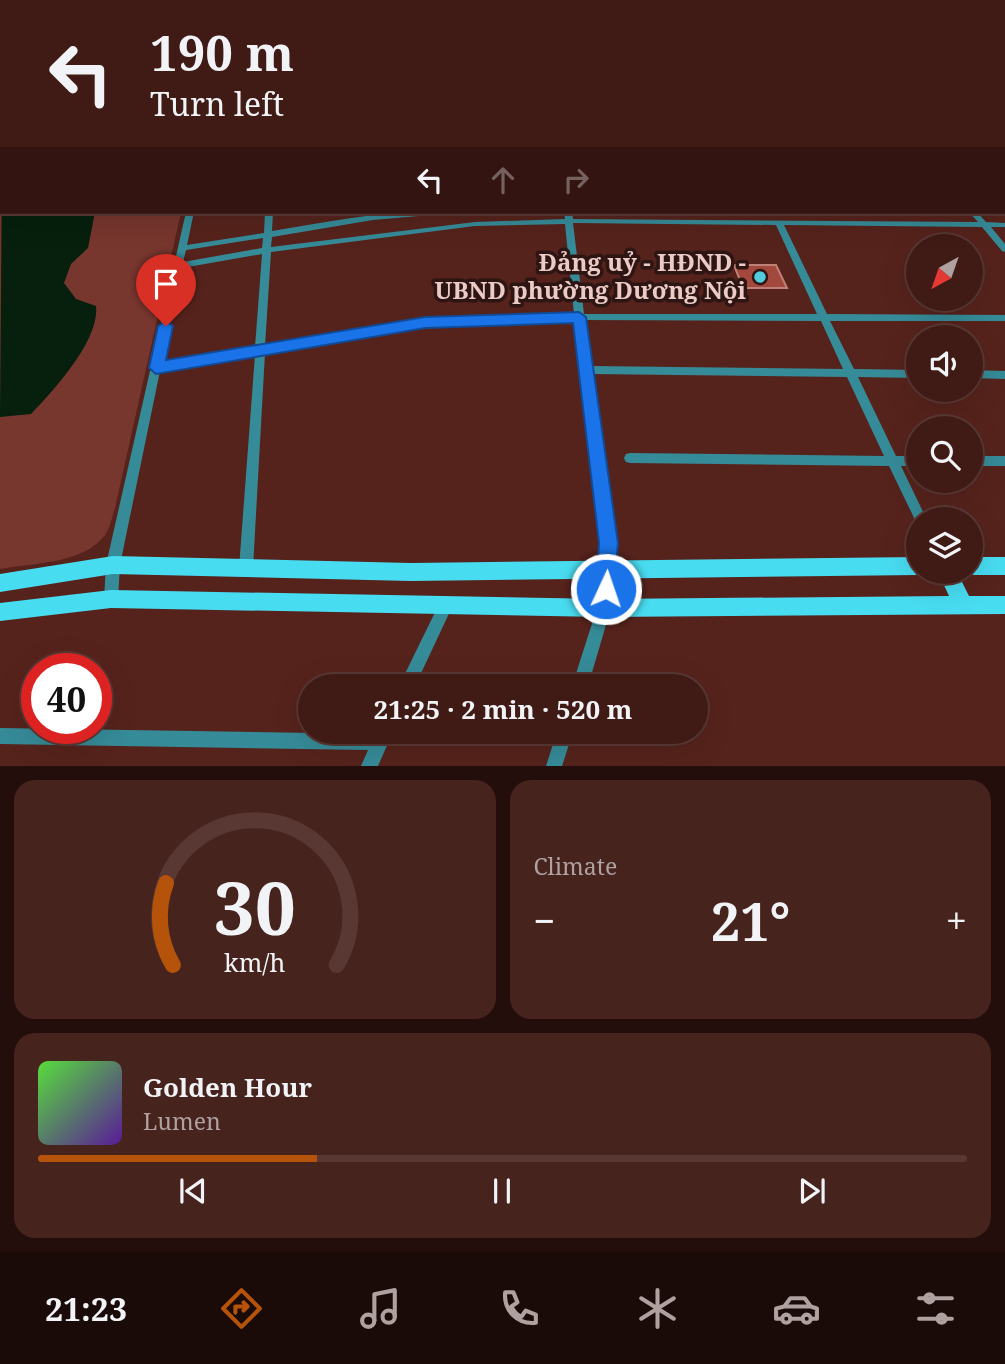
<!DOCTYPE html>
<html lang="en">
<head>
<meta charset="utf-8">
<style>
	:root { --surface:#401a15; --page:#47231e; --text:#f1f3f6; --muted:#aea1a0; --line:#593834; --accent:#b45309 }
	body { margin:0; font-family:"Noto Serif",serif; background:var(--page); color:var(--text); height:100vh; display:flex; flex-direction:column; font-size:26px; white-space:nowrap }
	* { box-sizing:border-box; margin:0 }
	p { font-size:23px; color:var(--muted) }
	.icon { flex:none; width:38px; height:38px; fill:none; stroke:currentColor; stroke-width:2; stroke-linecap:round; stroke-linejoin:round }
	.map { position:relative; height:766px; overflow:hidden }
	.details { display:flex; flex-direction:column; gap:14px; padding:14px; background:#230e0c; flex:1 }
	.details>* { flex:none }
	.banner { position:absolute; left:0px; top:0px; width:1006px; height:214px; box-shadow:0 7px 28px #0002,0 0 0 2px var(--line); background:#401a15; color:var(--text); overflow:hidden }
	.needle { width:46px; rotate:220deg }
	.tools { position:absolute; left:906px; top:234px; display:grid; gap:14px }
	.tools a { display:grid; place-items:center; width:77px; height:77px; border-radius:50%; background:var(--surface); box-shadow:0 7px 28px #0002,0 0 0 2px var(--line); font-size:35px }
	.speed { position:absolute; left:21px; top:653px; display:flex; gap:14px; font-size:35px; font-weight:700; text-align:center }
	.speed>* { display:grid; place-content:center; width:91px; height:91px; border-radius:50%; background:var(--surface); box-shadow:0 7px 28px #0002,0 0 0 2px var(--line); line-height:1 }
	.speed .limit { border:10px solid #d22; background:#fff; color:#111 }
	.pin { position:absolute; display:grid; place-items:center; width:60px; height:60px; color:#fff; margin:-72px -30px; border-radius:50% 50% 50% 0; rotate:-45deg; box-shadow:0 0 7px #0007 }
	.pin .icon { rotate:45deg }
	.me { position:absolute; width:77px; margin:-38px; rotate:3deg; stroke-linejoin:round; filter:drop-shadow(0 0 5px #0008) }
	.turn { display:flex; align-items:center; gap:24px; height:147px; padding:0 35px; font-size:32px }
	.turn .icon { width:91px; height:91px; stroke-width:2.5 }
	.turn b { display:block; font-size:49px; line-height:60px }
	.lanes { display:flex; align-items:center; height:66px; padding:0 35px; background:#0003; justify-content:center; gap:35px; direction:ltr }
	.lanes .off { opacity:.35 }
	.big { font-size:52px; font-weight:700; line-height:1.1 }
	.details .card { flex:1; display:flex; flex-direction:column; justify-content:center; gap:10px; min-width:0; padding:0 24px; border-radius:21px; background:var(--page) }
	.details .dial { align-items:center; gap:0 }
	.dial svg { height:182px; overflow:visible; fill:none; stroke:var(--line); stroke-width:7; stroke-linecap:round; text-anchor:middle }
	.dial text { fill:var(--text); stroke:none }
	.song { display:flex; align-items:center; gap:21px }
	.cover { width:84px; height:84px; border-radius:10px; background:linear-gradient(135deg,hsl(110 70% 55%),hsl(270 70% 35%)) }
	.played { height:7px; border-radius:4px; background:linear-gradient(90deg,var(--accent) 30%,var(--line) 30%) }
	.keys { display:flex; justify-content:space-around; direction:ltr }
	.heat { display:flex; justify-content:space-between; align-items:center; font-size:38px; direction:ltr }
	.details .tiles { flex:1; display:grid; gap:14px; grid-template-columns:1fr 1fr }
	.card:last-child { grid-column:span 2 }
	.trip { position:absolute; left:298px; top:674px; width:410px; height:70px; border-radius:35px; background:var(--surface); box-shadow:0 7px 28px #0002,0 0 0 2px var(--line); font-weight:700; line-height:70px; text-align:center }
	.menu { display:flex; height:112px; justify-content:space-around; align-items:center; background:#1a0a08; color:var(--muted) }
	.menu .icon { width:49px; height:49px }
	.menu .selected { color:var(--accent) }
	.menu b { font-size:32px; color:var(--text) }
	.map>svg:first-child { display:block }
	.green { fill:#77362e }
	.water { fill:#06200d }
	.building { fill:#a3483c; stroke:#be8177; stroke-width:2 }
	.lines { fill:none; stroke-linecap:round; stroke-linejoin:round }
	.minor { fill:#368b98; fill-rule:evenodd }
	.major { fill:#48dcf1; fill-rule:evenodd }
	.route { fill:#1a73e8; stroke:#114b97; stroke-width:2 }
	.poi-dot { fill:#54cadd; stroke:#2c1512; stroke-width:2.5 }
	.labels { text-anchor:middle; stroke-width:7; stroke-linejoin:round; paint-order:stroke }
	.poi-label { font-size:24px; font-weight:bold; fill:#eccac5; stroke:#2c1512; text-anchor:end }
</style>
</head>
<body>
<div class="map">
<svg width="1005" height="766" viewBox="0 0 1005 766">
	<rect width="100%" height="100%" fill="#56231c"/>
	<path class="green" d="M0 134 2 212H181L115 508C112 517 110 528 105 535 84 564 32 563 0 569Z"/>
	<path class="water" d="M2 163V212H95L88 248 71 264 64 283 76 299 96 306C100 340 53 391 31 414L0 417Z"/>
	<polygon class="building" points="734,265 776,265 787,288 743,288"/>
	<g class="lines">
		<g class="minor">
			<rect x="0" y="96" width="2" height="2"/>
			<rect x="0" y="130" width="2" height="5"/>
			<path d="M186 212H194L187 245 264 233 265 212H273L272 231C329 222 388 209 446 212L442 214 373 220 272 237 271 247 475 222 565 219 564 212H572L573 219 978 222 969 212H977L986 222 1005 223V227H991L1005 244V252L1002 251 982 227 784 225 827 314 1005 315V321H830L854 369 919 370V378L858 377 896 456H919V466H901L927 520H919V525L917 524 889 466 630 463 626 462 624 458 626 454 630 453 884 456 847 377 591 374 615 543 611 608 588 686H572L597 608 603 543 575 321 425 325 265 353 253 568 251 573 246 575 241 573 239 568 255 355 160 371 120 565 118 599 116 604 111 606 106 604 104 599 106 565ZM573 223 776 225 817 314H584ZM565 224 574 314 425 319 265 346 271 252 475 226ZM263 238 262 248 183 262 186 250ZM262 254 255 347 162 363 182 268ZM584 320 821 321 843 369 590 366Z"/>
			<polygon points="971,370 1005,371 1005,379 971,378"/>
			<rect x="971" y="456" width="34" height="10"/>
			<polygon points="446,598 451,600 453,605 415,686 399,686 441,600"/>
			<polygon points="0,728 376,734 377,732 393,732 378,766 361,766 368,750 0,744"/>
			<polygon points="557,732 573,732 562,766 546,766"/>
		</g>
		<g class="major">
			<polygon points="113,556 411,563 919,557 919,572 925,572 919,575 411,581 113,574 0,592 0,574"/>
			<polygon points="971,557 1005,557 1005,575 971,575 965,572 971,572"/>
			<polygon points="938,572 957,572 969,596 1005,596 1005,614 604,617 111,608 0,621 0,603 111,590 604,599 949,596"/>
		</g>
	</g>
	<linearGradient id="sky" x2="0" y2="1"><stop stop-color="#2f130f"/><stop offset="0.47" stop-color="#62454b"/><stop offset="1" stop-color="#62454b" stop-opacity="0"/></linearGradient>
	<rect width="1005" height="203" fill="url(#sky)"/>
	<polygon class="route" points="579,312 586,317 618,543 613,596 606,599 599,596 596,589 599,543 573,323 425,328 156,374 149,368 158,326 166,321 173,326 166,360 425,317"/>
	<circle class="poi-dot" cx="760" cy="277" r="7"/>
	<g class="labels">
		<g class="poi-label">
			<text x="746" y="271">Đảng uỷ - HĐND -<tspan x="746" dy="28">UBND phường Dương Nội</tspan></text>
		</g>
	</g>
</svg>
<div class="tools">
<a><svg class="needle" viewBox="-14 -14 28 28"><path d="M0-13l5 13h-10z" fill="#e53935"/><path d="M0 13l5-13h-10z" fill="#aea1a0"/></svg></a>
<a><svg class="icon" aria-label="sound" viewBox="0 0 24 24"><path d="M4 9h4l5-4v14l-5-4H4zM17 9q2 3 0 6"/></svg></a>
<a><svg class="icon" aria-label="search" viewBox="0 0 24 24"><circle cx="10" cy="10" r="6"/><path d="M15 15l6 6"/></svg></a>
<a><svg class="icon" aria-label="layers" viewBox="0 0 24 24"><path d="M12 4l9 5-9 5-9-5zM3 14l9 5 9-5"/></svg></a>
</div>
<div class="speed"><div class="limit">40</div></div>
<div class="pin" style="left:166px;top:326px;background:#d93025"><svg class="icon" aria-label="arrive" viewBox="0 0 24 24"><path d="M6 21V4h12l-3 4 3 4H6"/></svg></div>
<svg class="me" style="left:606px;top:589px" viewBox="-20 -20 40 40"><circle r="17" fill="#1a73e8" stroke="#fff" stroke-width="3"/><path d="M0-11L8 9 0 5-8 9z" fill="#fff"/></svg>
<div class="trip">21:25 · 2 min · 520 m</div>
<div class="banner">
<div class="turn"><svg class="icon" aria-label="left" viewBox="0 0 24 24"><path d="M17 20v-9H6M10 6l-5 5 5 5"/></svg><div><b>190 m</b>Turn left</div></div>
<div class="lanes"><svg class="icon" aria-label="left" viewBox="0 0 24 24"><path d="M17 20v-9H6M10 6l-5 5 5 5"/></svg><svg class="icon off" aria-label="ahead" viewBox="0 0 24 24"><path d="M12 20V5M6 11l6-6 6 6"/></svg><svg class="icon off" aria-label="right" viewBox="0 0 24 24"><path d="M7 20v-9h11M14 6l5 5-5 5"/></svg></div>
</div>
</div>
<section class="details">
<div class="tiles">
<div class="card dial"><svg viewBox="0 0 100 80">
<path d="M14 69A42 42 0 1 1 86 69"/>
<path d="M14 69A42 42 0 0 1 11 33" stroke="#b45309"/>
<text x="50" y="56" font-size="32" font-weight="700">30</text>
<text x="50" y="72" font-size="11">km/h</text>
</svg></div>
<div class="card"><p>Climate</p>
<div class="heat"><a>−</a><b class="big">21°</b><a>+</a></div>
</div>
<div class="card">
<div class="song"><i class="cover"></i><div><b>Golden Hour</b><p>Lumen</p></div></div>
<div class="played"></div>
<div class="keys"><svg class="icon" aria-label="previous" viewBox="0 0 24 24"><path d="M18 5L8 12l10 7zM5 5v14"/></svg><svg class="icon" aria-label="pause" viewBox="0 0 24 24"><path d="M8 5v14M16 5v14"/></svg><svg class="icon" aria-label="next" viewBox="0 0 24 24"><path d="M6 5l10 7-10 7zM19 5v14"/></svg></div>
</div>
</div>
</section>
<nav class="menu">
<b>21:23</b>
<svg class="icon selected" aria-label="directions" viewBox="0 0 24 24"><path d="M12 3l9 9-9 9-9-9zM9 14v-3h6M13 9l2 2-2 2"/></svg>
<svg class="icon" aria-label="music" viewBox="0 0 24 24"><path d="M9 18V5l10-2v13"/><circle cx="6" cy="18" r="3"/><circle cx="16" cy="16" r="3"/></svg>
<svg class="icon" aria-label="phone" viewBox="0 0 24 24"><path d="M5 4h4l2 5-3 2q2 4 5 5l2-3 5 2v4C11 20 4 13 5 4z"/></svg>
<svg class="icon" aria-label="climate" viewBox="0 0 24 24"><path d="M12 3v18M4 7l16 10M4 17L20 7"/></svg>
<svg class="icon" aria-label="car" viewBox="0 0 24 24"><path d="M5 17H2v-5l4-1 3-4h7l3 4 3 1v5h-3M9 17h6M6 11h13"/><circle cx="7" cy="17" r="2"/><circle cx="17" cy="17" r="2"/></svg>
<svg class="icon" aria-label="filters" viewBox="0 0 24 24"><path d="M4 7h16M4 17h16"/><circle cx="9" cy="7" r="2"/><circle cx="15" cy="17" r="2"/></svg>
</nav>
</body>
</html>
